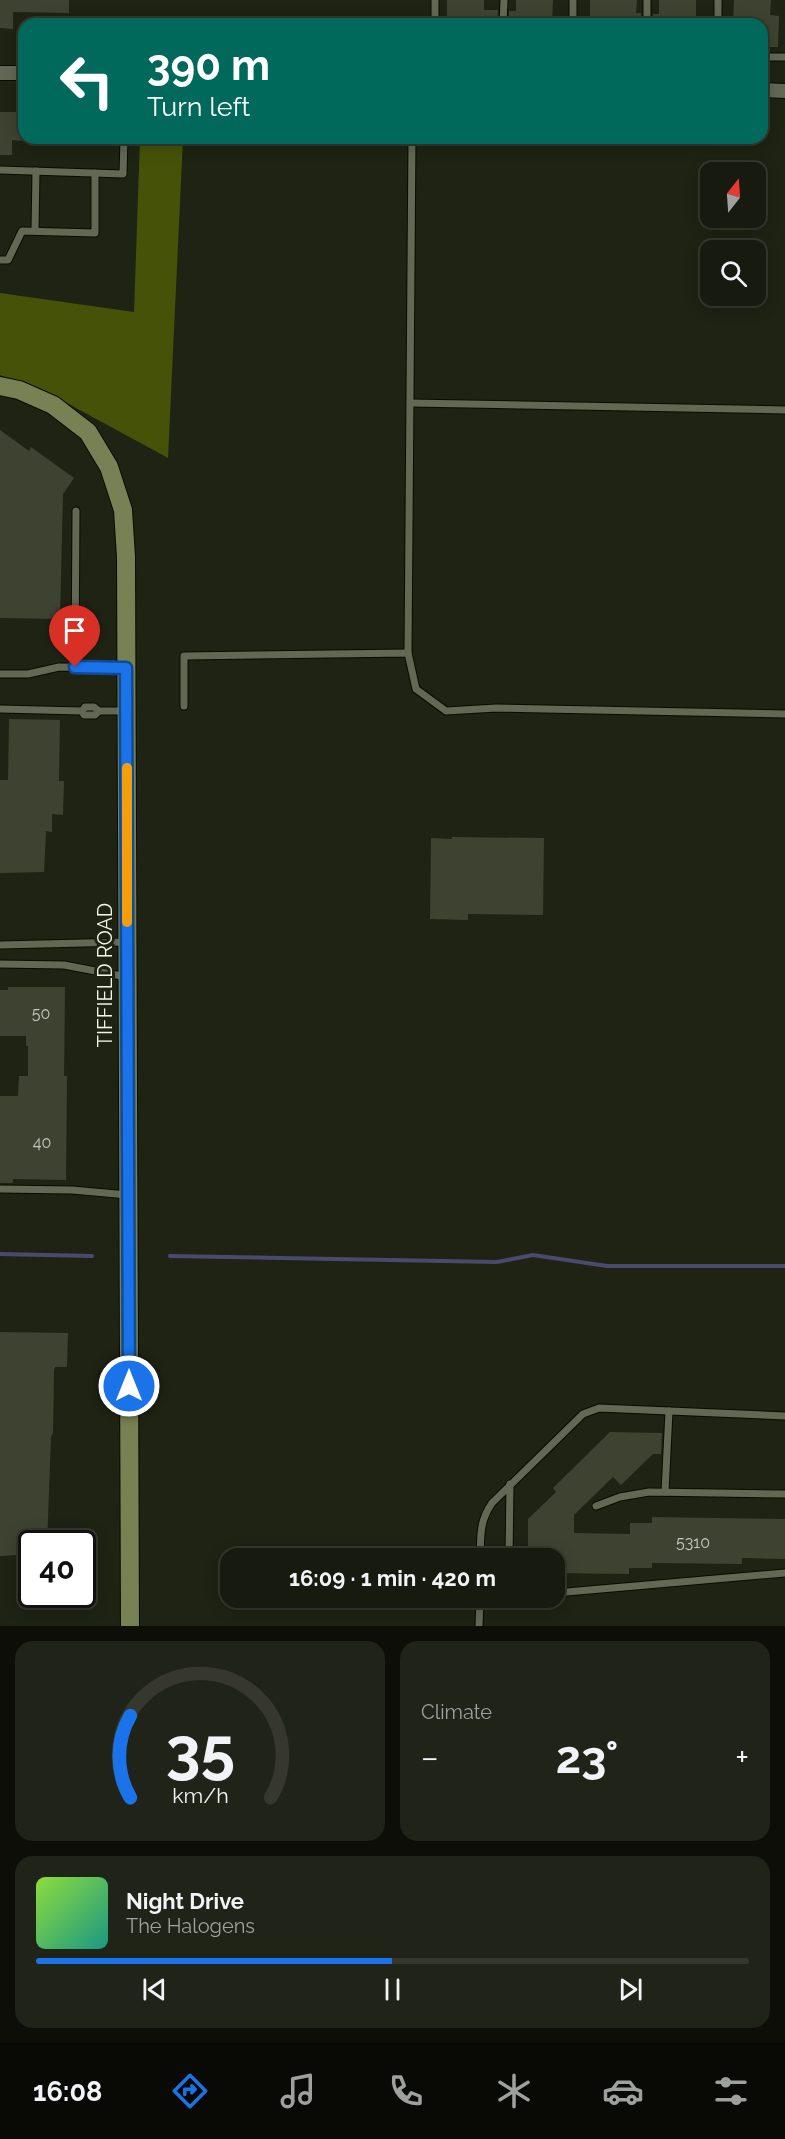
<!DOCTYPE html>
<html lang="en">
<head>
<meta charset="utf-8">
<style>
	:root { --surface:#171a0e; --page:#202317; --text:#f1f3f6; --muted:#9ea19e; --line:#36382e; --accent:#1a73e8 }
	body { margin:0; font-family:Raleway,sans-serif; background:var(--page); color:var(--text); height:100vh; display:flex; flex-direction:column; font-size:22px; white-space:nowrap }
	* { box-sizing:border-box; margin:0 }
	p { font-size:20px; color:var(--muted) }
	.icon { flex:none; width:33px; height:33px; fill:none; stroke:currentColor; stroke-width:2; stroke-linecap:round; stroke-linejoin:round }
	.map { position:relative; height:1626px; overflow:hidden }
	.side { display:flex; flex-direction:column; gap:15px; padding:15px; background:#0d0e08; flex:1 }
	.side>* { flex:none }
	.top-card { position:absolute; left:18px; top:18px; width:750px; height:126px; border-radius:18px; box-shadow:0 3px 15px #0003,0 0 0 2px var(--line); background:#00695c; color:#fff; overflow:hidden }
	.needle { width:39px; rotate:17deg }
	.buttons { position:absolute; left:700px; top:162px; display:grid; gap:12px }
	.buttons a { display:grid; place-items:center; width:66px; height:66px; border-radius:12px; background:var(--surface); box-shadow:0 3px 15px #0003,0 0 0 2px var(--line); font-size:30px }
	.speed { position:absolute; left:18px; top:1530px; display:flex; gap:12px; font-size:30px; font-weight:700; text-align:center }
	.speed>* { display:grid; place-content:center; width:78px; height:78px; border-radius:50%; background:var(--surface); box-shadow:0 3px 15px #0003,0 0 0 2px var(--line); line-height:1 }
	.speed .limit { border:3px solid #111; border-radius:9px; background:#fff; color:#111 }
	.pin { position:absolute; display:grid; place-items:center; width:51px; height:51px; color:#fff; margin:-62px -26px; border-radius:50% 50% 50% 0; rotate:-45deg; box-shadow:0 0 6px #0007 }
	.pin .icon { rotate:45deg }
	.me { position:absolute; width:66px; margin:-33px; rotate:0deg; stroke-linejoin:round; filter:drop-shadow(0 0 4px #0008) }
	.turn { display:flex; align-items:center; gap:21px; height:126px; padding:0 30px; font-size:27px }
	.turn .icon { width:78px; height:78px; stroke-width:2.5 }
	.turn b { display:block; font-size:42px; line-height:51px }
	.big { font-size:45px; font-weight:700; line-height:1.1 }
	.side .card { flex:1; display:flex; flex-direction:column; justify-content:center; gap:9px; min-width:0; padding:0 21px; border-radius:18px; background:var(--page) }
	.side .dial { align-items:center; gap:0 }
	.dial svg { height:156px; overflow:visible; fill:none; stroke:var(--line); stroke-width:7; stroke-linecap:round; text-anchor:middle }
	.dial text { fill:var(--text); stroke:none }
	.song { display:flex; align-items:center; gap:18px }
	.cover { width:72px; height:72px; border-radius:9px; background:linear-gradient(135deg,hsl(90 70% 55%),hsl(170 70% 35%)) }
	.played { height:6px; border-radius:3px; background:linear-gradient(90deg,var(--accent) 50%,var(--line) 50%) }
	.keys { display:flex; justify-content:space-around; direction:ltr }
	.heat { display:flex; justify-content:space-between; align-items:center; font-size:33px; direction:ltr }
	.side .tiles { flex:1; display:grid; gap:15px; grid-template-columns:1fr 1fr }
	.card:last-child { grid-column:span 2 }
	.trip { position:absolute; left:220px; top:1548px; width:345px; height:60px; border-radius:18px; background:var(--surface); box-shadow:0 3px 15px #0003,0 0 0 2px var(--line); font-weight:700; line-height:60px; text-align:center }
	.menu { display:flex; height:96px; justify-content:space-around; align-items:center; background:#090a06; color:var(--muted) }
	.menu .icon { width:42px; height:42px }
	.menu .on { color:var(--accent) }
	.menu b { font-size:27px; color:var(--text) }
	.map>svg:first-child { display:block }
	.forest { fill:#465208 }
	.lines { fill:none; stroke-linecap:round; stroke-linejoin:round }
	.stream { stroke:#494a6f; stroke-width:4 }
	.building { fill:#3e4331 }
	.lane-casing { stroke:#090c01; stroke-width:9 }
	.street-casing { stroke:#090c01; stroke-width:16 }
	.secondary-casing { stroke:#090c01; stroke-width:20 }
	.lane { stroke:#636855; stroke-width:7 }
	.street { stroke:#636855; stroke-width:14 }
	.secondary { stroke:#778153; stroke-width:18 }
	.route-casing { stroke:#114b97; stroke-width:15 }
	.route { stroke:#1a73e8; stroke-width:10 }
	.slow { stroke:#f59e0b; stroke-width:10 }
	.labels { text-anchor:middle; stroke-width:6; stroke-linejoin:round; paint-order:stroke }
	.number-label { font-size:16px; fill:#c5c8bc }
	.street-label { font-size:20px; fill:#f2f5ea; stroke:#1f2313 }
</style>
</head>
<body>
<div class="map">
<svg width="785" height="1626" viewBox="0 0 785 1626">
	<rect width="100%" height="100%" fill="#1f2313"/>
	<polygon class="forest" points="140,138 183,138 168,458 56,397 0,375 0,293 134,312"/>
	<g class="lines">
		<g class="stream">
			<polyline points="0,1254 92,1256"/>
			<polyline points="170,1256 497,1262 533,1255 607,1266 785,1266"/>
		</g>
	</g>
	<g class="building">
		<polygon points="0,0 69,0 69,13 13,12 13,29 0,28"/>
		<polygon points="447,0 484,0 484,10 498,10 497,24 447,24"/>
		<polygon points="516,0 553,0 552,24 509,24 509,11 516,11"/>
		<polygon points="590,0 637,0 636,13 641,13 641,24 590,24"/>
		<polygon points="659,0 696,0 696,24 653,24 653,14 659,14"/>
		<polygon points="734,0 771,0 770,15 779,16 778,47 762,47 762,24 733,24"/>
		<polygon points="0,112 24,112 24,141 12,140 12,155 0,155"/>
		<polygon points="0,430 29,451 31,447 74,478 63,494 60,619 0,618"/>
		<polygon points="9,719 60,720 59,781 64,781 63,815 52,814 52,832 46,831 44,872 0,873 0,780 8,780"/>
		<polygon points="452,837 544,838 543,915 468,914 468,920 430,919 431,838 452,839"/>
		<polygon points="8,987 65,987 64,1076 67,1076 66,1180 13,1179 13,1183 0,1183 0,1096 18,1096 19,1076 28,1076 28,1046 26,1046 26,1036 0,1036 0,990 8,990"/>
		<polygon points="0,1332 68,1333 67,1367 55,1367 54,1371 53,1433 51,1437 47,1544 32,1544 32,1554 0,1556"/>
		<polygon points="610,1432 662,1433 661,1454 653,1454 621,1485 613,1477 574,1515 574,1533 630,1534 630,1523 652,1523 652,1517 785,1519 785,1559 742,1558 742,1564 652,1563 652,1568 629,1568 629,1574 555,1573 555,1558 528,1558 528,1519 556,1492 553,1488"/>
	</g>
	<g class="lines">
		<defs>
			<g id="lane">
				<polyline points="435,24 435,0"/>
				<polyline points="503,24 504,0"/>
				<polyline points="573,24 573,0"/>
				<polyline points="647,24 647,0"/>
				<polyline points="718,24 718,0"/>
				<polyline points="762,57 785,57"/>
				<polyline points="0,170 123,174 124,138"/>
				<polyline points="35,231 36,171"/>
				<polyline points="0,260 8,260 22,231 95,233 95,173"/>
				<polyline points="411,403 785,410"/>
				<polyline points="408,653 412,138"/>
				<polyline points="75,667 76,511"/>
				<polyline points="0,674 28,674 59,667 126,668"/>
				<polyline points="184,706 184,656 408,653 416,689 446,711 496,708 785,714"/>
				<polyline points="0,709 82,711 85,707 94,707 99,711 95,715 84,715 82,711"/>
				<polyline points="99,711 126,711"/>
				<polyline points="0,945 126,942"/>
				<polyline points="0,964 64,965 127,977"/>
				<polyline points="0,1189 72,1190 128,1195"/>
				<polyline points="665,1492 669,1411"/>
				<polyline points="596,1506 620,1497 649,1492 785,1494"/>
				<path d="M480 1558C481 1536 479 1522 492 1503L583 1414 599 1408 785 1416"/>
				<polyline points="509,1558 510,1484"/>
				<polyline points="555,1593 785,1573"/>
				<polyline points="479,1626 480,1598"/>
			</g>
			<g id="street">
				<polyline points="0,73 24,73"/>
				<polyline points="762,90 785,91"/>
			</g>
			<polyline id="secondary" points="0,386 19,390 53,405 88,432 109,467 123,510 126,557 130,1626"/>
		</defs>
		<use href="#lane" class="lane-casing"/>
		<use href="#street" class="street-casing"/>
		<use href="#secondary" class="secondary-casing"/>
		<use href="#lane" class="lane"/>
		<use href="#street" class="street"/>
		<use href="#secondary" class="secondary"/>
	</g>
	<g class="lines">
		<defs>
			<polyline id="route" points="75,667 126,668 129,1386"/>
		</defs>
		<use href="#route" class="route-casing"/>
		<use href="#route" class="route"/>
		<polyline class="slow" points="127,768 127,922"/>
	</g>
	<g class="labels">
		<g class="number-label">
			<text x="41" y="1019">50</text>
			<text x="42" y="1148">40</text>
			<text x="693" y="1548">5310</text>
		</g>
		<g class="street-label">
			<text transform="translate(105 975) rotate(-90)" y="7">TIFFIELD ROAD</text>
		</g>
	</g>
</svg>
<div class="buttons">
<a><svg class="needle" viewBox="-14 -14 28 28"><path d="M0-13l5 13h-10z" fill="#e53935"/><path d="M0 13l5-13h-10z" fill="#9ea19e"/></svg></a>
<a><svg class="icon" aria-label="search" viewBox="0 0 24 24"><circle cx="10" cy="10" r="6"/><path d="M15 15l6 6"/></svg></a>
</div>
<div class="speed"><div class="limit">40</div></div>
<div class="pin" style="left:75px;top:667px;background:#d93025"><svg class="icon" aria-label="arrive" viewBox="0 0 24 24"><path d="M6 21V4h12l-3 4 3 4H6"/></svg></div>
<svg class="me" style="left:129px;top:1386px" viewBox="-20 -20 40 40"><circle r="17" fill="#1a73e8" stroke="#fff" stroke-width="3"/><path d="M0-11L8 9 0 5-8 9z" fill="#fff"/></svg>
<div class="trip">16:09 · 1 min · 420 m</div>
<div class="top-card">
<div class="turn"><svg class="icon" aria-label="left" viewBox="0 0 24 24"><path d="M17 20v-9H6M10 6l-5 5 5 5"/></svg><div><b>390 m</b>Turn left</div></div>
</div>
</div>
<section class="side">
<div class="tiles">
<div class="card dial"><svg viewBox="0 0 100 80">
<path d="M14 69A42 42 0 1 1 86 69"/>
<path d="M14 69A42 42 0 0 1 14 27" stroke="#1a73e8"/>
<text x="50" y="56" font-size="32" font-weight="700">35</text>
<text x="50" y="72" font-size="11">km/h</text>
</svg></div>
<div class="card"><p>Climate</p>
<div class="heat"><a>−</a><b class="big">23°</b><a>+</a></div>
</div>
<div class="card">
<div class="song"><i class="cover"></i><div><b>Night Drive</b><p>The Halogens</p></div></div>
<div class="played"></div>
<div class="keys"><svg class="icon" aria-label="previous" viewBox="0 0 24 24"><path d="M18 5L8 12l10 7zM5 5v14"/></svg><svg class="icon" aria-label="pause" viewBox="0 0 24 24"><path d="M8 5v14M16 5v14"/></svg><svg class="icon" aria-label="next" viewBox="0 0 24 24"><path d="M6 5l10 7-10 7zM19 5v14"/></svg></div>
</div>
</div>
</section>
<nav class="menu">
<b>16:08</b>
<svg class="icon on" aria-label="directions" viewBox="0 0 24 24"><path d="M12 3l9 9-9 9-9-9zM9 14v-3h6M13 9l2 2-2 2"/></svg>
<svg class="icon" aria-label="music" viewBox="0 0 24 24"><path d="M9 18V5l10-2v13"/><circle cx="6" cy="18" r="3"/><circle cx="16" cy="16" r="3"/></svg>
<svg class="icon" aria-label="phone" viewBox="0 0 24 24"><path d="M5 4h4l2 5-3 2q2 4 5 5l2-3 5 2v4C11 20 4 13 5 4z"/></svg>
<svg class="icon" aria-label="climate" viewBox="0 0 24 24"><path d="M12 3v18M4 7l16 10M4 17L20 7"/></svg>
<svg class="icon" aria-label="car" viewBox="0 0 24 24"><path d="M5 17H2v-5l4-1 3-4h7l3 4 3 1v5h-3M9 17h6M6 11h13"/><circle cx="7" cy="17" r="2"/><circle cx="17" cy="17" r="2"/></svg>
<svg class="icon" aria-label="filters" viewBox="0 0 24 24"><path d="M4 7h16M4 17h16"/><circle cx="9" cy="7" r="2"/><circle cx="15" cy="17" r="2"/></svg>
</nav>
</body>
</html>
